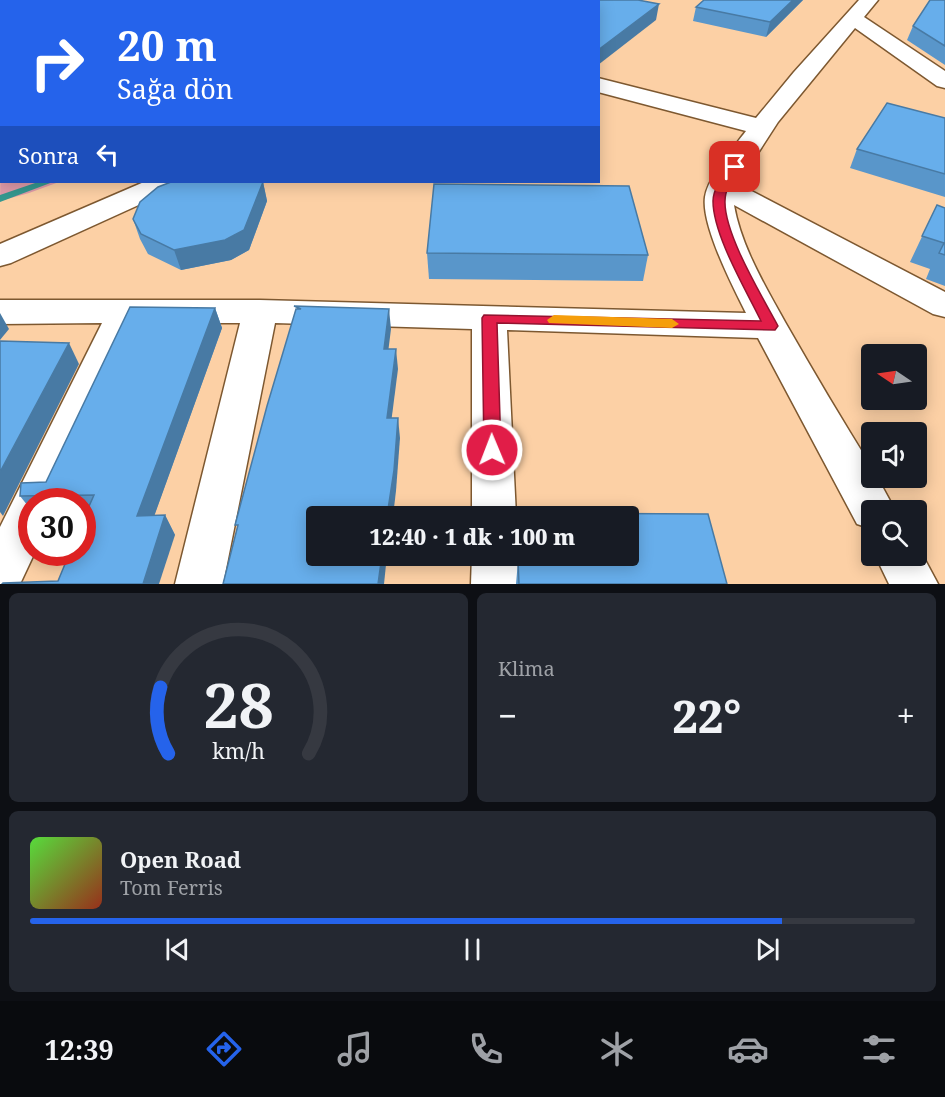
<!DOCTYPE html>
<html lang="tr">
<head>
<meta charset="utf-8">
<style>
	:root { --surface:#171b24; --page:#242831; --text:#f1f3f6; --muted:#9ea1a6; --line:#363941; --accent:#2563eb }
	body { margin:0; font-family:"Noto Serif",serif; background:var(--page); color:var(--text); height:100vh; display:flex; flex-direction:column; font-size:22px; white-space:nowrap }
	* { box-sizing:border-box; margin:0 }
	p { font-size:20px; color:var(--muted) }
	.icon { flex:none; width:33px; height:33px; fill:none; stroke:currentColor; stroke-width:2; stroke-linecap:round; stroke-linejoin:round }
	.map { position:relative; height:584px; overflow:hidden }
	.sheet { display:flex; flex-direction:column; gap:9px; padding:9px; background:#0d0f14; flex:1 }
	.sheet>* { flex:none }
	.hud { position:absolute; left:0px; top:0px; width:600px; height:183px; box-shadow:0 3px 15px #0003; background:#2563eb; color:#fff; overflow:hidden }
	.needle { width:39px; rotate:283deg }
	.controls { position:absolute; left:861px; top:344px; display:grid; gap:12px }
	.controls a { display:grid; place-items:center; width:66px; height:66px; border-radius:6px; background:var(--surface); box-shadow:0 3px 15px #0003; font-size:30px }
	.speed { position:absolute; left:18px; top:488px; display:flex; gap:12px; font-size:30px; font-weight:700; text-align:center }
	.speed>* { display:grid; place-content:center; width:78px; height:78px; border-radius:50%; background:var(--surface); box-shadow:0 3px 15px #0003; line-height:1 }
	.speed .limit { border:9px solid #d22; background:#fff; color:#111 }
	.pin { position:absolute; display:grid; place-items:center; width:51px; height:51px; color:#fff; margin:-26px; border-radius:12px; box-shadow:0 3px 9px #0006 }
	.me { position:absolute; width:66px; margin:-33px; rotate:359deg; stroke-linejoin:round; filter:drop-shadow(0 0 4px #0008) }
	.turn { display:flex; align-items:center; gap:21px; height:126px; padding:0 18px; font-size:27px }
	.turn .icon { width:78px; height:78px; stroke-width:2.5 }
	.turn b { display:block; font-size:42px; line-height:51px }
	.then { display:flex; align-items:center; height:57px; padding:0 18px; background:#0003; gap:12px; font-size:22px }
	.big { font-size:45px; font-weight:800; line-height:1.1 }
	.sheet .tile { flex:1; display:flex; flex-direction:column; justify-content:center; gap:9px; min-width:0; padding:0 21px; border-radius:9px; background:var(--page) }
	.sheet .dial { align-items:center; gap:0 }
	.dial svg { height:156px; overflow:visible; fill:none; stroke:var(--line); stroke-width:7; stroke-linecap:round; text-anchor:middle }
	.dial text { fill:var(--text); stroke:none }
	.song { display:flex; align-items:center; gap:18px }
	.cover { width:72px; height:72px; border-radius:9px; background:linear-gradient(135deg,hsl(110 70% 55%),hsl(10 70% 35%)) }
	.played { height:6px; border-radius:3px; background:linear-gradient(90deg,var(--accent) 85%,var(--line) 85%) }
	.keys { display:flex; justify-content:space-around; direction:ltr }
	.heat { display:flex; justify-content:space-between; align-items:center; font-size:33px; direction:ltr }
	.sheet .tiles { flex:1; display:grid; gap:9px; grid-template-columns:1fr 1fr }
	.tile:last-child { grid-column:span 2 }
	.trip { position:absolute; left:306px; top:506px; width:333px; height:60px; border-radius:6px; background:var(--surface); box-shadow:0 3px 15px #0003; font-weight:800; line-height:60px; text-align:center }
	.tabs { display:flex; height:96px; justify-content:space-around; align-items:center; background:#090b0e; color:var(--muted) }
	.tabs .icon { width:42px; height:42px }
	.tabs .on { color:var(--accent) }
	.tabs b { font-size:27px; color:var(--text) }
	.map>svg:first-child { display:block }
	.green { fill:#e09ba9 }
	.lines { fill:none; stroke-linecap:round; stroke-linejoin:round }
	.stream { fill:#35988f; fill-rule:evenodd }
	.minor-casing { stroke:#7d5830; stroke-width:3 }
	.motorway-casing { stroke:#9066a6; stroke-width:3 }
	.minor { fill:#fff; fill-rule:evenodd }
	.motorway { fill:#c28af7; fill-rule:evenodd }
	.wall { fill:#5996ca }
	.shaded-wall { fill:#487aa4 }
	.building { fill:#67aeeb; stroke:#487aa4; stroke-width:1.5 }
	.route { fill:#e11d48; stroke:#92132f; stroke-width:1.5 }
	.slow { fill:#f59e0b }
</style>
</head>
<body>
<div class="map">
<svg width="945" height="584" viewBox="0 0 945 584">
	<rect width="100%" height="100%" fill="#fcd0a5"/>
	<polygon class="green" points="1,126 2,182 59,182 29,193 0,201"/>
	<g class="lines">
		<g class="stream">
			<polygon points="501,0 511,0 510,2"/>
			<polygon points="38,182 53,182 0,202 0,195"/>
		</g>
		<defs>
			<g id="minor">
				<polygon points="0,0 10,0 2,2 0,6"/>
				<polygon points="538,0 558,0 537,2"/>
				<path d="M859 0H878L864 17 945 71V88L937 86 855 28 778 122 738 184 945 292V317L933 314 734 205C741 246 765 286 785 322 813 371 842 420 872 468V477H877L895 510H872V529L857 524 758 338 507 330 516 516H472V329L275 323 223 584H175L240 323H137L57 501H32V552H35L20 584H0V527L102 323 0 324V300H260L746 313C733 287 701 225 705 197 708 177 734 147 746 131L598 92V78L756 118 794 72Z"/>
				<polygon points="144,182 180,182 176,188 11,263 0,266 0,244"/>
				<polygon points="916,543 938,584 889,584 875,555 916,555"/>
				<polygon points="472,555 518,555 519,584 471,584"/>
			</g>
			<g id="motorway">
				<polygon points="214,0 235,0 213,2"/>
				<polygon points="329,0 350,0 328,2"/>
				<polygon points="0,62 2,62 0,75"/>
				<polygon points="0,106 2,106 0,121"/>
			</g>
		</defs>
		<use href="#minor" class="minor-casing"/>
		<use href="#motorway" class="motorway-casing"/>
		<use href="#minor" class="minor"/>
		<use href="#motorway" class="motorway"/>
	</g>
	<g class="wall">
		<polygon points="704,0 803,0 766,37 693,21 696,7"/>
		<polygon points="945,0 945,65 907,40 913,26"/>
		<polygon points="945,118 945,197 850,168 857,149"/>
		<polygon points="263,182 267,201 249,250 231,260 181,270 148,254 140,239 133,219"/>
		<polygon points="937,205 945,208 945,286 926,279 930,269 910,262"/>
		<polygon points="427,253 648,255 643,281 429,279"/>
		<polygon points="215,308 222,328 154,516 165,515 175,535 58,581 85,515 82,515 82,501 32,501 32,511 20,496 46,482"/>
		<polygon points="520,555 628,555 727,584 516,584 518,561 520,560"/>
	</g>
	<g class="shaded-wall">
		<polygon points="793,0 803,0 766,37 770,22"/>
		<polygon points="659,4 656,20 598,65 598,50"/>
		<polygon points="263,182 267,201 249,250 231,260 181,270 174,250"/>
		<polygon points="215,308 222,328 147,536 137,516"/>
		<polygon points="389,309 391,329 386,369 384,349"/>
		<polygon points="0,313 9,329 0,340"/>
		<polygon points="69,343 79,364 3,516 0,512 0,472"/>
		<polygon points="396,349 398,369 389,439 387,418"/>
		<polygon points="398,418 400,438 396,491 393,516 387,516"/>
		<polygon points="165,515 175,535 159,584 143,584"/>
		<polygon points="382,555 387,555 384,584 378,584"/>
	</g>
	<g class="building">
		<polygon points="587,0 638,0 659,4 598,50 598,2 584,2"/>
		<polygon points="704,0 793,0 770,22 696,7"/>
		<polygon points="930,0 945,0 945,46 913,26"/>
		<polygon points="887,103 945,118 945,174 857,149"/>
		<polygon points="171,182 263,182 244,230 225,240 174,250 141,234 133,219 140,202 158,187"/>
		<polygon points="434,184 629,186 648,255 427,253"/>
		<polygon points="937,205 945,208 945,255 939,253 944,243 922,236"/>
		<polygon points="294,306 389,309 384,349 396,349 387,418 398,418 394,470 387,516 316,516 316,555 382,555 378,584 223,584 238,525 235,525 267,406 296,309 301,309"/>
		<polygon points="130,307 215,308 137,516 165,515 143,584 2,584 3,583 58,581 70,552 82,552 82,522 94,495 20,496 21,483 46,482"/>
		<polygon points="0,341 69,343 0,472"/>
		<polygon points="516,513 708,514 727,584 519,584 518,561 524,559 523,555 628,555 628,516 516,516"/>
	</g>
	<path class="route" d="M735 164 740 167C734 177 725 188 725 201 724 234 762 296 778 326L775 330 497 323 501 450 498 455 492 457 486 455 484 450 482 318 484 315 761 321C746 290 713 235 713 201 713 188 724 175 731 165Z"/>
	<polygon class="slow" points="554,315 672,319 679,324 672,328 549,323 547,320"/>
</svg>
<div class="controls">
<a><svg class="needle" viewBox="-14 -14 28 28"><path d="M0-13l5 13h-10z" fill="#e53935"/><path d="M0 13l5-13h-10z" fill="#9ea1a6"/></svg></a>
<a><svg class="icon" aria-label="sound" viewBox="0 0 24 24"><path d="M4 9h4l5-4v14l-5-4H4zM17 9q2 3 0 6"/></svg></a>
<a><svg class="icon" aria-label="search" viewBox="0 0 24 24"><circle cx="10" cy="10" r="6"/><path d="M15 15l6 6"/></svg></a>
</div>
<div class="speed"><div class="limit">30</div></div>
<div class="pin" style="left:735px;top:167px;background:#d93025"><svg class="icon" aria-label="arrive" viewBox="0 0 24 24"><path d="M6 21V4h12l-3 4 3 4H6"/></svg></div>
<svg class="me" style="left:492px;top:450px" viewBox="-20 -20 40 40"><circle r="17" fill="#e11d48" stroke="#fff" stroke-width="3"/><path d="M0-11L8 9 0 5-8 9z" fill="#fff"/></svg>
<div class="trip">12:40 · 1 dk · 100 m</div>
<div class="hud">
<div class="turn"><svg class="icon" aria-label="right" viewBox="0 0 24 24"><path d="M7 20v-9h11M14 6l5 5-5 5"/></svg><div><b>20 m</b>Sağa dön</div></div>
<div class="then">Sonra<svg class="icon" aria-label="left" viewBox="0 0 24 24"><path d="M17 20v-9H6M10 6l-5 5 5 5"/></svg></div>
</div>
</div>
<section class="sheet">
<div class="tiles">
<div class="tile dial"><svg viewBox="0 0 100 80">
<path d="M14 69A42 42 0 1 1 86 69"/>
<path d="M14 69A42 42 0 0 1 10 35" stroke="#2563eb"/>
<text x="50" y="56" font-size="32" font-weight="700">28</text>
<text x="50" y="72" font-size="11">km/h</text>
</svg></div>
<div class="tile"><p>Klima</p>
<div class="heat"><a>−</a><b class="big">22°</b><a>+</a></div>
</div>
<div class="tile">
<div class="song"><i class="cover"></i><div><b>Open Road</b><p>Tom Ferris</p></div></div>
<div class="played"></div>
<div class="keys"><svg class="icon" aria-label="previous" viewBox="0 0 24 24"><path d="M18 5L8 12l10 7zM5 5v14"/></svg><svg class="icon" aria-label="pause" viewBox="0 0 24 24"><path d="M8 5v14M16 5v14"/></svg><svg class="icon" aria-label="next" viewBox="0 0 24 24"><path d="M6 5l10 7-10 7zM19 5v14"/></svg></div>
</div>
</div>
</section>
<nav class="tabs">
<b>12:39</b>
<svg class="icon on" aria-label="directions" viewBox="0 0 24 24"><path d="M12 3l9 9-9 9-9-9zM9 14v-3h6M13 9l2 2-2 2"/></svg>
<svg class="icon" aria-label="music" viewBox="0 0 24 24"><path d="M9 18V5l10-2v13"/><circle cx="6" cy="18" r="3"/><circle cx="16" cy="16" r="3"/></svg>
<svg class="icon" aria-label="phone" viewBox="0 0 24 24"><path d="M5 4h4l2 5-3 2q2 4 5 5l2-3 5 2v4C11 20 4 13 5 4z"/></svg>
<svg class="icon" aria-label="climate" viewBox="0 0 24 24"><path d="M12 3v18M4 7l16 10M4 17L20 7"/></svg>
<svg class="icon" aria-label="car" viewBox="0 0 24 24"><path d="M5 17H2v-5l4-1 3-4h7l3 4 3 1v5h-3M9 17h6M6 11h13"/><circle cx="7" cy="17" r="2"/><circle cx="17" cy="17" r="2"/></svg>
<svg class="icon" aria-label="filters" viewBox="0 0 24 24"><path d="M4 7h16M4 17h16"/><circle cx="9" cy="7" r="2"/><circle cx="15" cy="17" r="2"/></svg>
</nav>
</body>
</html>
